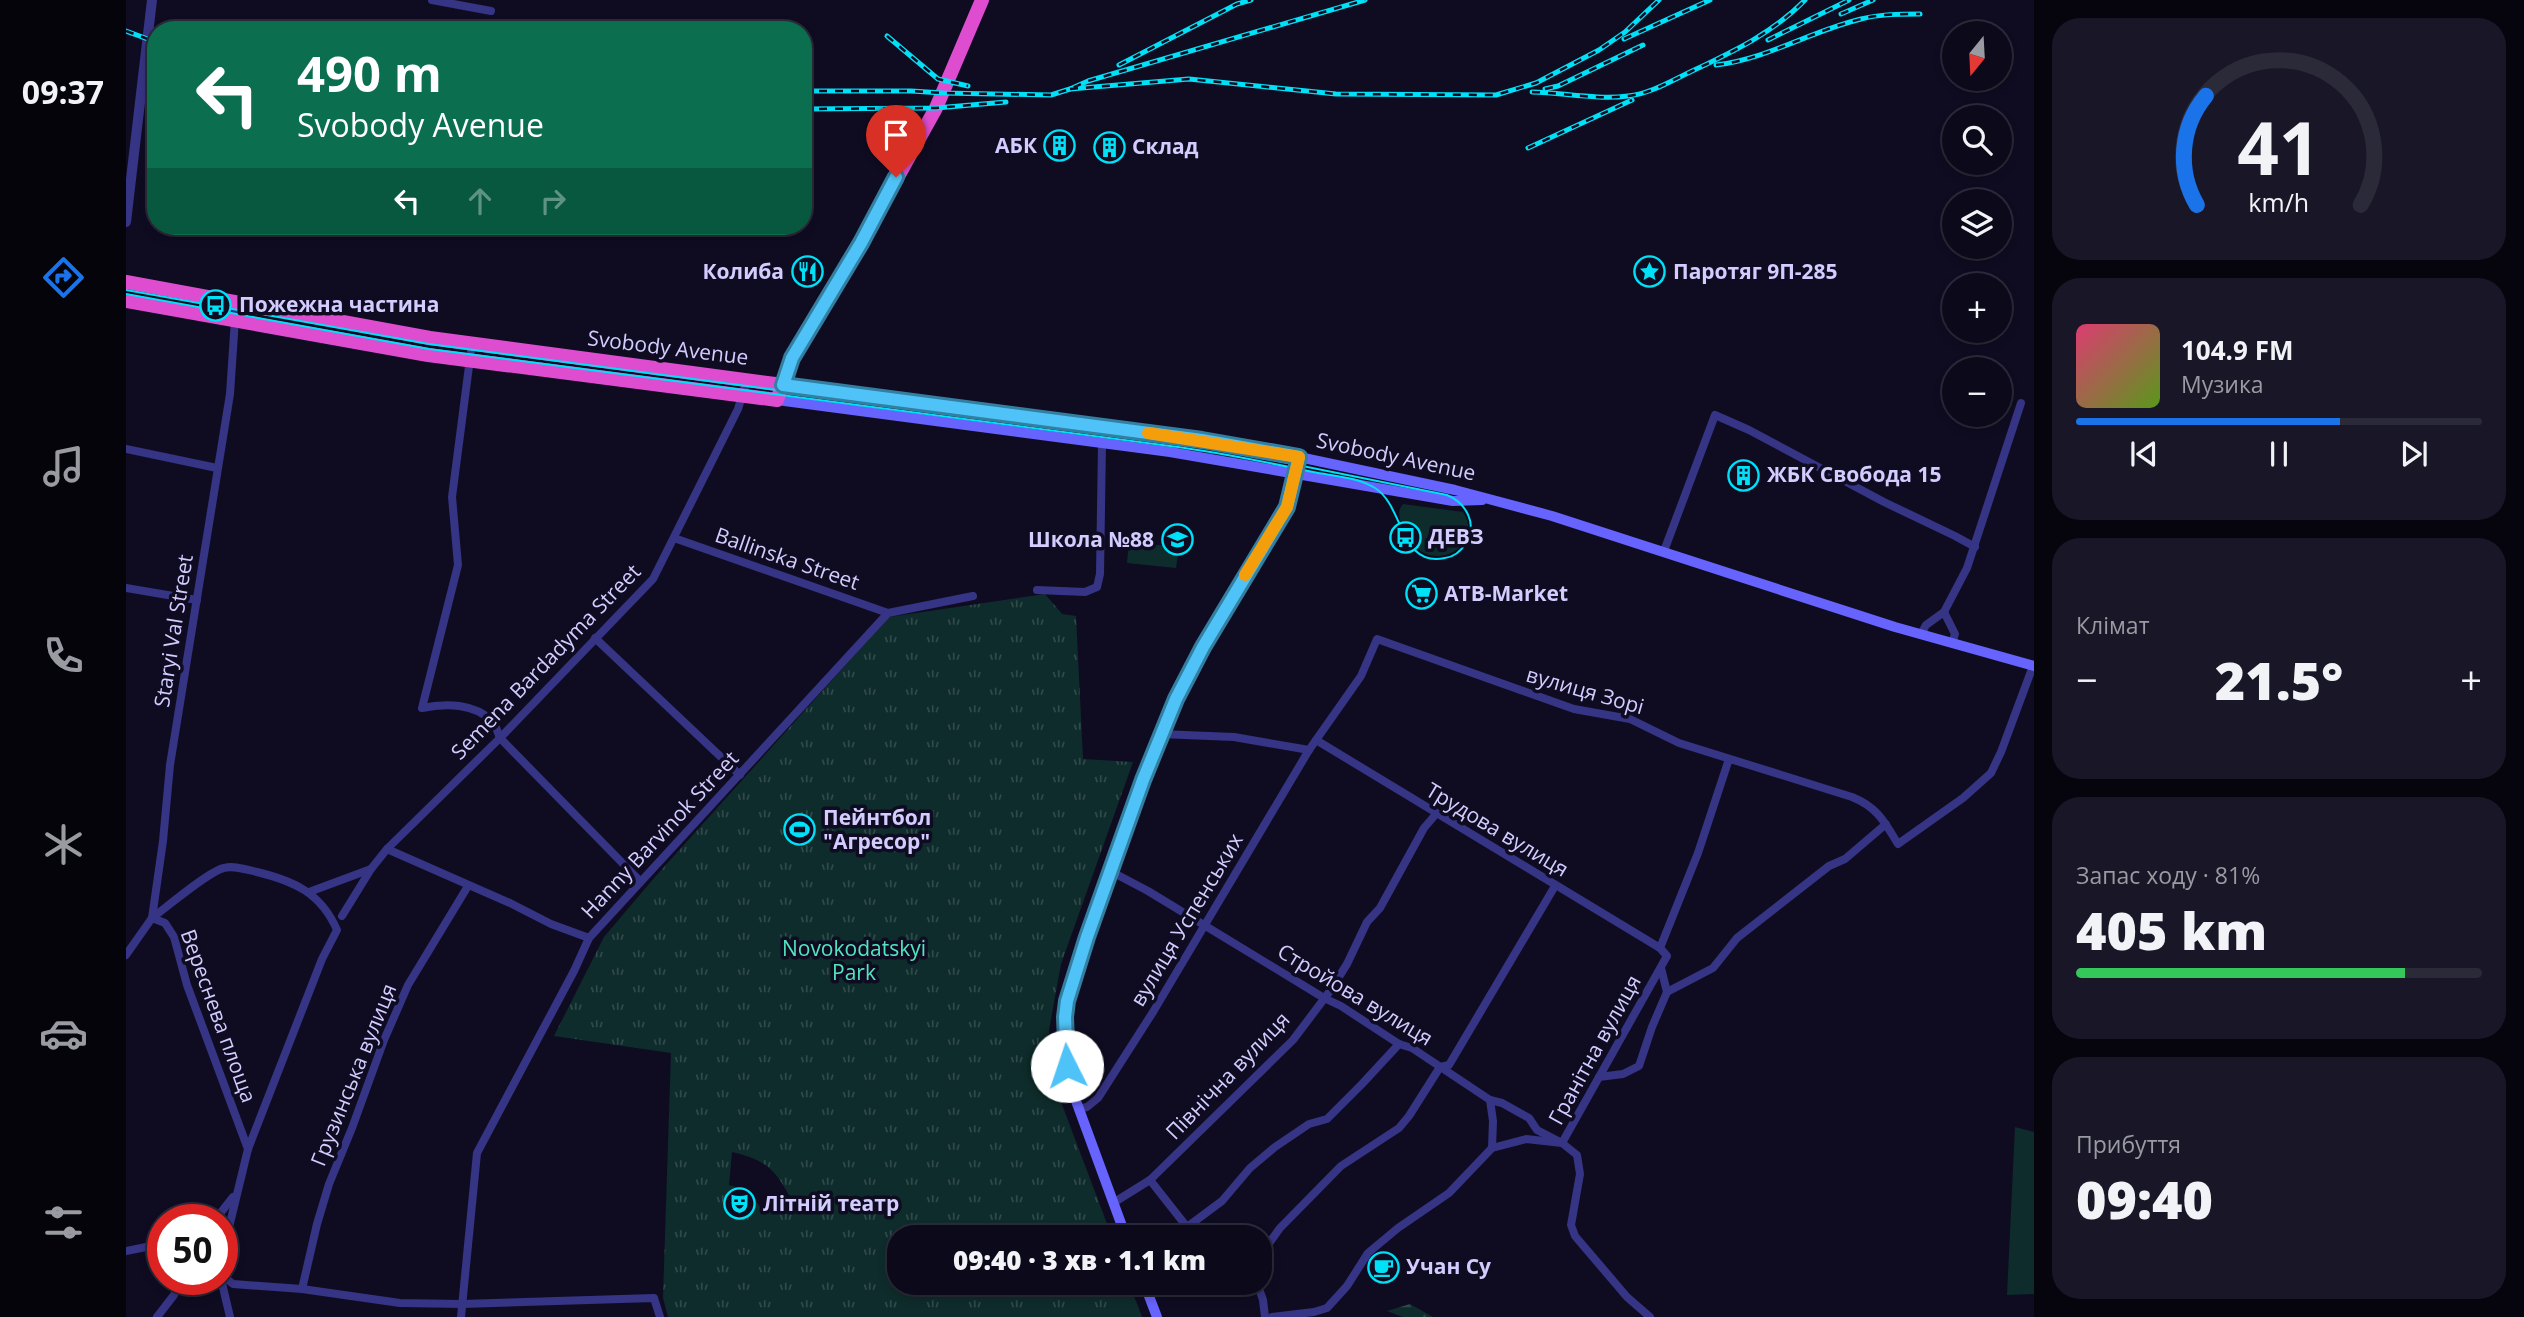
<!DOCTYPE html>
<html lang="uk">
<head>
<meta charset="utf-8">
<style>
	:root { --surface:#0b091a; --page:#191727; --text:#f1f3f6; --muted:#9a9aa2; --line:#2b2a39; --accent:#1a73e8 }
	body { margin:0; font-family:"Open Sans",sans-serif; background:var(--page); color:var(--text); height:100vh; display:flex; flex-direction:column; font-size:26px; white-space:nowrap }
	* { box-sizing:border-box; margin:0 }
	p { font-size:23px; color:var(--muted) }
	.icon { flex:none; width:38px; height:38px; fill:none; stroke:currentColor; stroke-width:2; stroke-linecap:round; stroke-linejoin:round }
	.map { position:relative; flex:1; overflow:hidden }
	.sheet { display:flex; flex-direction:column; gap:18px; padding:18px; background:#06050e; width:490px }
	.sheet>* { flex:none }
	.hud { position:absolute; left:21px; top:21px; width:665px; height:214px; border-radius:28px; box-shadow:0 4px 10px #0003,0 0 0 2px var(--line); background:#0b6e4f; color:#fff; overflow:hidden }
	.needle { width:46px; rotate:198deg }
	.tools { position:absolute; left:1816px; top:21px; display:grid; gap:14px }
	.tools a { display:grid; place-items:center; width:70px; height:70px; border-radius:50%; background:var(--surface); box-shadow:0 4px 10px #0003,0 0 0 2px var(--line); font-size:35px }
	.speed { position:absolute; left:21px; top:1204px; display:flex; gap:14px; font-size:35px; font-weight:700; text-align:center }
	.speed>* { display:grid; place-content:center; width:91px; height:91px; border-radius:50%; background:var(--surface); box-shadow:0 4px 10px #0003,0 0 0 2px var(--line); line-height:1 }
	.speed .limit { border:10px solid #d22; background:#fff; color:#111 }
	.pin { position:absolute; display:grid; place-items:center; width:60px; height:60px; color:#fff; margin:-72px -30px; border-radius:50% 50% 50% 0; rotate:-45deg; box-shadow:0 0 7px #0007 }
	.pin .icon { rotate:45deg }
	.me { position:absolute; width:77px; margin:-38px; rotate:356deg; stroke-linejoin:round; filter:drop-shadow(0 0 5px #0008) }
	.turn { display:flex; align-items:center; gap:24px; height:147px; padding:0 35px; font-size:32px }
	.turn .icon { width:91px; height:91px; stroke-width:2.5 }
	.turn b { display:block; font-size:49px; line-height:60px }
	.lanes { display:flex; align-items:center; height:66px; padding:0 35px; background:#0003; justify-content:center; gap:35px; direction:ltr }
	.lanes .off { opacity:.35 }
	.big { font-size:52px; font-weight:800; line-height:1.1 }
	.sheet .tile { flex:1; display:flex; flex-direction:column; justify-content:center; gap:10px; min-width:0; padding:0 24px; border-radius:28px; background:var(--page) }
	.sheet .dial { align-items:center; gap:0 }
	.dial svg { height:182px; overflow:visible; fill:none; stroke:var(--line); stroke-width:7; stroke-linecap:round; text-anchor:middle }
	.dial text { fill:var(--text); stroke:none }
	.song { display:flex; align-items:center; gap:21px }
	.cover { width:84px; height:84px; border-radius:10px; background:linear-gradient(135deg,hsl(340 70% 55%),hsl(90 70% 35%)) }
	.played { height:7px; border-radius:4px; background:linear-gradient(90deg,var(--accent) 65%,var(--line) 65%) }
	.keys { display:flex; justify-content:space-around; direction:ltr }
	.heat { display:flex; justify-content:space-between; align-items:center; font-size:38px; direction:ltr }
	.charge { height:10px; border-radius:5px; background:linear-gradient(90deg,#34c759 81%,var(--line) 0) }
	.trip { position:absolute; left:761px; top:1225px; width:385px; height:70px; border-radius:28px; background:var(--surface); box-shadow:0 4px 10px #0003,0 0 0 2px var(--line); font-weight:800; line-height:70px; text-align:center }
	main { display:flex; flex:1; min-height:0 }
	.dock { display:flex; flex-direction:column; width:126px; justify-content:space-around; align-items:center; background:#04040a; color:var(--muted) }
	.dock .icon { width:49px; height:49px }
	.dock .selected { color:var(--accent) }
	.dock b { font-size:32px; color:var(--text) }
	.map>svg:first-child { display:block }
	.grass { fill:#0e2c2b }
	.forest { fill:url(#forest-firs) }
	.park { fill:url(#park-tufts); fill-rule:evenodd }
	.lines { fill:none; stroke-linecap:round; stroke-linejoin:round }
	.minor { stroke:#363484; stroke-width:8 }
	.tertiary { stroke:#363484; stroke-width:10 }
	.secondary { stroke:#6763ff; stroke-width:10 }
	.trunk { stroke:#de4dd0; stroke-width:14 }
	.tram { stroke:#00e0f7; stroke-width:2 }
	.rail-casing { stroke:#00e0f7; stroke-width:5 }
	.rail { stroke:#0f0c22; stroke-width:2.5; stroke-dasharray:8; stroke-linecap:butt }
	.route-casing { stroke:#337fa1; stroke-width:18 }
	.route { stroke:#4fc3f7; stroke-width:12 }
	.slow { stroke:#f59e0b; stroke-width:12 }
	.labels { text-anchor:middle; stroke-width:7; stroke-linejoin:round; paint-order:stroke }
	.poi-label { font-size:21px; font-weight:bold; fill:#d2ccff; stroke:#0f0c22; text-anchor:start }
	.street-label { font-size:21px; fill:#d2ccff; stroke:#0f0c22 }
	.park-label { font-size:21px; fill:#51e6c0; stroke:#0f0c22 }
</style>
</head>
<body>
<main>
<nav class="dock">
<b>09:37</b>
<svg class="icon selected" aria-label="directions" viewBox="0 0 24 24"><path d="M12 3l9 9-9 9-9-9zM9 14v-3h6M13 9l2 2-2 2"/></svg>
<svg class="icon" aria-label="music" viewBox="0 0 24 24"><path d="M9 18V5l10-2v13"/><circle cx="6" cy="18" r="3"/><circle cx="16" cy="16" r="3"/></svg>
<svg class="icon" aria-label="phone" viewBox="0 0 24 24"><path d="M5 4h4l2 5-3 2q2 4 5 5l2-3 5 2v4C11 20 4 13 5 4z"/></svg>
<svg class="icon" aria-label="climate" viewBox="0 0 24 24"><path d="M12 3v18M4 7l16 10M4 17L20 7"/></svg>
<svg class="icon" aria-label="car" viewBox="0 0 24 24"><path d="M5 17H2v-5l4-1 3-4h7l3 4 3 1v5h-3M9 17h6M6 11h13"/><circle cx="7" cy="17" r="2"/><circle cx="17" cy="17" r="2"/></svg>
<svg class="icon" aria-label="filters" viewBox="0 0 24 24"><path d="M4 7h16M4 17h16"/><circle cx="9" cy="7" r="2"/><circle cx="15" cy="17" r="2"/></svg>
</nav>
<div class="map">
<svg width="1908" height="1317" viewBox="0 0 1908 1317">
	<defs>
		<pattern id="forest-firs" width="22" height="20" patternUnits="userSpaceOnUse" patternTransform="scale(1.75)"><rect width="22" height="20" fill="#0e2c2b"/><path d="M5 1l3.5 6h-7zM16 11l3.5 6h-7z" fill="#30494b"/></pattern>
		<pattern id="park-tufts" width="24" height="20" patternUnits="userSpaceOnUse" patternTransform="scale(1.75)"><rect width="24" height="20" fill="#0e2c2b"/><path d="M3 7l-1-3M5 7V3M7 7l1-3M15 17l-1-3M17 17v-4M19 17l1-3" fill="none" stroke="#30494b"/></pattern>
	</defs>
	<rect width="100%" height="100%" fill="#0f0c22"/>
	<g class="grass">
		<path d="M1277 504 1337 512C1361 548 1298 581 1278 529 1274 520 1270 513 1277 504Z"/>
		<polygon points="1003,542 1053,547 1050,568 1001,563"/>
		<polygon points="1889,1127 1908,1132 1908,1294 1881,1295"/>
	</g>
	<polygon class="forest" points="1284,1304 1307,1317 1277,1317 1261,1311"/>
	<path class="park" d="M919 594 936 614 950 616 957 759 1007 762 935 964 923 1030 924 1058 929 1086 986 1237H774V1283H1003L1016 1317H542L537 1298 545 1053 428 1036 478 937 529 877 763 617ZM606 1152C640 1160 649 1169 665 1199L636 1210C627 1195 619 1189 603 1185Z"/>
	<g class="lines">
		<g class="minor">
			<polyline points="306,0 365,11"/>
			<path d="M346 343 326 497 332 565 296 708C319 703 349 703 367 722 370 726 372 733 374 738L514 881"/>
			<polyline points="0,449 91,468"/>
			<polyline points="548,538 762,613"/>
			<polyline points="1538,551 1589,415 1623,430 1758,502 1829,536 1849,547"/>
			<polyline points="0,588 71,600"/>
			<polyline points="911,590 959,592 971,587 974,574 976,443"/>
			<polyline points="1818,612 1829,634 1826,643"/>
			<polyline points="1795,634 1800,625 1818,612 1841,568 1895,403"/>
			<polyline points="469,638 614,775"/>
			<polyline points="1034,734 1108,737 1183,750"/>
			<polyline points="1190,740 1534,948 1541,956 1436,1143 1400,1139 1366,1148"/>
			<polyline points="261,849 384,903 425,924 463,938"/>
			<polyline points="984,871 1022,891 1198,998 1215,1006 1273,1044 1286,1048 1364,1100 1376,1103 1403,1118 1411,1130 1436,1143 1451,1155 1454,1174 1445,1225 1449,1236 1501,1297 1524,1317"/>
			<polyline points="183,892 245,869"/>
			<polyline points="216,916 245,869 261,849 374,738 527,579 612,409 621,380"/>
			<path d="M26 918C41 907 83 871 98 868 108 865 121 870 131 872 168 881 195 893 211 930L196 959 122 1149 96 1256"/>
			<polyline points="26,918 39,923 48,937 61,985 122,1149"/>
			<polyline points="1534,948 1572,853 1603,759"/>
			<polyline points="0,955 26,918 37,841 44,765 104,394 110,304"/>
			<polyline points="1535,968 1541,992"/>
			<polyline points="1473,1077 1497,1074 1513,1066 1526,1027 1541,992 1587,968 1611,938 1703,866 1719,859 1760,824"/>
			<path d="M952 1109 961 1107 972 1098 1027 1012 1183 750 1235 676 1251 639 1448 709 1504 719 1553 743 1726 797C1751 807 1758 821 1772 844L1837 798 1865 773 1875 752 1907 666"/>
			<polyline points="1024,1180 1061,1227 1096,1201 1124,1168 1149,1147 1183,1124 1201,1119 1236,1084 1273,1044"/>
			<polyline points="987,1203 1024,1180 1167,1040 1204,991 1221,964 1241,922 1254,908 1298,828 1310,814"/>
			<polyline points="89,1220 107,1197"/>
			<polyline points="0,1251 20,1247 37,1251"/>
			<polyline points="1134,1256 1154,1228 1215,1166 1273,1128 1283,1116 1314,1067 1323,1065 1429,886"/>
			<polyline points="96,1275 107,1284 176,1289 274,1303 336,1304 528,1298 534,1317"/>
			<polyline points="95,1279 104,1317"/>
			<polyline points="1131,1283 1137,1300 1139,1317"/>
			<polyline points="176,1289 191,1224 203,1184 226,1128 258,1040 282,985 342,886"/>
			<polyline points="31,1317 48,1295 56,1279"/>
			<polyline points="335,1317 351,1153 448,971 463,938 762,613 847,596"/>
			<polyline points="1146,1317 1188,1312 1201,1308 1221,1286 1242,1253 1272,1228 1323,1193 1366,1148 1367,1121 1364,1100"/>
		</g>
		<polyline class="tertiary" points="0,222 26,0"/>
		<g class="secondary">
			<polyline points="657,385 1076,440 1173,457 1329,490 1426,516 1769,627 1908,666"/>
			<polyline points="651,400 1044,452 1327,501 1356,500"/>
			<polyline points="1000,1237 946,1090 939,1041 941,1001 984,871 1034,734 1077,647 1161,507 1173,457"/>
			<polyline points="1018,1283 1031,1317"/>
		</g>
		<g class="trunk">
			<polyline points="0,282 304,338 657,385"/>
			<polyline points="0,301 302,355 651,400 666,358 735,243 810,108 856,0"/>
		</g>
		<path class="tram" d="M0 290 303 344 1077 446 1321 495C1340 503 1352 524 1340 543 1335 551 1328 557 1319 558 1274 568 1278 506 1249 488 1232 477 1207 476 1187 472 1140 462 1092 452 1044 446L303 349 0 294"/>
		<defs>
			<g id="rail">
				<polyline points="1715,14 1747,0"/>
				<polyline points="0,31 30,42"/>
				<polyline points="761,36 812,79 842,86"/>
				<polyline points="1498,39 1584,0"/>
				<polyline points="1642,40 1723,0"/>
				<polyline points="993,65 1111,4 1125,0"/>
				<path d="M1590 65C1641 59 1685 31 1735 19 1754 14 1774 14 1794 14"/>
				<polyline points="944,89 1063,79 1210,94 1370,95 1410,83 1473,50 1499,32 1533,0"/>
				<polyline points="1419,89 1432,86 1517,45"/>
				<polyline points="677,91 785,91 817,93 925,95 944,89 962,81 1239,0"/>
				<path d="M1406 92C1439 93 1471 100 1502 96 1523 94 1543 82 1562 73 1604 53 1646 34 1679 0"/>
				<polyline points="677,109 810,108 880,102"/>
				<polyline points="1402,148 1506,100"/>
			</g>
		</defs>
		<use href="#rail" class="rail-casing"/>
		<use href="#rail" class="rail"/>
	</g>
	<g class="lines">
		<defs>
			<polyline id="route" points="770,177 735,243 666,358 657,385 1076,440 1173,457 1161,507 1077,647 1050,699 1017,780 961,937 941,1001 939,1017 941,1066"/>
		</defs>
		<use href="#route" class="route-casing"/>
		<use href="#route" class="route"/>
		<polyline class="slow" points="1022,433 1173,457 1161,507 1119,575"/>
	</g>
	<defs>
		<symbol id="building-ring" viewBox="-11 -11 22 22"><circle r="9.5" fill="#0f0c22" stroke="#00e0f7" stroke-width="1.5"/><path d="M-4-6H4V6H1V3H-1V6H-4ZM-2.5-4.3h1.7v1.8h-1.7ZM.8-4.3h1.7v1.8H.8ZM-2.5-1h1.7V.8h-1.7ZM.8-1h1.7V.8H.8Z" fill="#00e0f7"/></symbol>
		<symbol id="restaurant-ring" viewBox="-11 -11 22 22"><circle r="9.5" fill="#0f0c22" stroke="#00e0f7" stroke-width="1.5"/><path d="M-5-6h1v4h1v-4h1v4h1v-4h1v5L-1.5 .5V6h-2V.5L-5-1ZM5-6V6H3V1.5H1.5Q1.5-4 5-6Z" fill="#00e0f7"/></symbol>
		<symbol id="sight-ring" viewBox="-11 -11 22 22"><circle r="9.5" fill="#0f0c22" stroke="#00e0f7" stroke-width="1.5"/><path d="M0-6L1.8-2.2L6-1.7L2.9 1.2L3.7 5.4L0 3.3L-3.7 5.4L-2.9 1.2L-6-1.7L-1.8-2.2Z" fill="#00e0f7"/></symbol>
		<symbol id="bus-ring" viewBox="-11 -11 22 22"><circle r="9.5" fill="#0f0c22" stroke="#00e0f7" stroke-width="1.5"/><path d="M-5-6H5V4H4V6H2V4H-2V6H-4V4H-5ZM-3.5-4V0h7V-4ZM-3.5 1.2v1.5H-2V1.2ZM2 1.2v1.5H3.5V1.2Z" fill="#00e0f7"/></symbol>
		<symbol id="school-ring" viewBox="-11 -11 22 22"><circle r="9.5" fill="#0f0c22" stroke="#00e0f7" stroke-width="1.5"/><path d="M0-5L7-2L0 1L-7-2ZM-4 1L0 2.5L4 1V4Q0 6-4 4Z" fill="#00e0f7"/></symbol>
		<symbol id="supermarket-ring" viewBox="-11 -11 22 22"><circle r="9.5" fill="#0f0c22" stroke="#00e0f7" stroke-width="1.5"/><path d="M-6-5.5h2.5l.6 2H6L4.5 2H-2.5L-4.4-4H-6ZM-1.5 3.2a1.3 1.3 0 1 0 .1 0ZM3 3.2a1.3 1.3 0 1 0 .1 0Z" fill="#00e0f7"/></symbol>
		<symbol id="stadium-ring" viewBox="-11 -11 22 22"><circle r="9.5" fill="#0f0c22" stroke="#00e0f7" stroke-width="1.5"/><path d="M0-5a6.5 5 0 1 0 0 10a6.5 5 0 1 0 0-10ZM-3.5-1.8h7v3.6h-7Z" fill="#00e0f7"/></symbol>
		<symbol id="theatre-ring" viewBox="-11 -11 22 22"><circle r="9.5" fill="#0f0c22" stroke="#00e0f7" stroke-width="1.5"/><path d="M-5-5.5Q0-4 5-5.5V0Q5 5 0 6Q-5 5-5 0ZM-3.3-2.5H-1v1.5H-3.3ZM1-2.5H3.3v1.5H1ZM-2.8 1Q0 5.5 2.8 1Z" fill="#00e0f7"/></symbol>
		<symbol id="cafe-ring" viewBox="-11 -11 22 22"><circle r="9.5" fill="#0f0c22" stroke="#00e0f7" stroke-width="1.5"/><path d="M-5.5-4.5H6V0H3Q3 3.5 0 3.5H-2.5Q-5.5 3.5-5.5 0ZM3-3.2v2h1.7v-2ZM-6 4.5H4V6H-6Z" fill="#00e0f7"/></symbol>
	</defs>
	<g fill-rule="evenodd">
		<use href="#building-ring" x="916" y="128" width="35" height="35"/>
		<use href="#building-ring" x="966" y="130" width="35" height="35"/>
		<use href="#restaurant-ring" x="664" y="254" width="35" height="35"/>
		<use href="#sight-ring" x="1506" y="254" width="35" height="35"/>
		<use href="#bus-ring" x="72" y="288" width="35" height="35"/>
		<use href="#building-ring" x="1600" y="458" width="35" height="35"/>
		<use href="#bus-ring" x="1262" y="520" width="35" height="35"/>
		<use href="#school-ring" x="1034" y="522" width="35" height="35"/>
		<use href="#supermarket-ring" x="1278" y="576" width="35" height="35"/>
		<use href="#stadium-ring" x="656" y="812" width="35" height="35"/>
		<use href="#theatre-ring" x="596" y="1186" width="35" height="35"/>
		<use href="#cafe-ring" x="1240" y="1250" width="35" height="35"/>
	</g>
	<g class="labels">
		<g class="poi-label">
			<text x="911" y="153" text-anchor="end">АБК</text>
			<text x="1006" y="154">Склад</text>
			<text x="658" y="279" text-anchor="end">Колиба</text>
			<text x="1547" y="279">Паротяг 9П-285</text>
			<text x="113" y="312">Пожежна частина</text>
			<text x="1641" y="482">ЖБК Свобода 15</text>
			<text x="1302" y="544">ДЕВЗ</text>
			<text x="1028" y="547" text-anchor="end">Школа №88</text>
			<text x="1318" y="601">ATB-Market</text>
			<text x="697" y="825">Пейнтбол<tspan x="697" dy="24">"Агресор"</tspan></text>
			<text x="637" y="1211">Лiтнiй театр</text>
			<text x="1280" y="1274">Учан Су</text>
		</g>
		<g class="street-label">
			<text transform="translate(542 348) rotate(7)" y="7">Svobody Avenue</text>
			<text transform="translate(1270 457) rotate(12)" y="7">Svobody Avenue</text>
			<text transform="translate(661 559) rotate(19)" y="7">Ballinska Street</text>
			<text transform="translate(48 631) rotate(-81)" y="7">Staryi Val Street</text>
			<text transform="translate(420 662) rotate(-46)" y="7">Semena Bardadyma Street</text>
			<text transform="translate(1459 691) rotate(16)" y="7">вулиця Зорі</text>
			<text transform="translate(1371 830) rotate(31)" y="7">Трудова вулиця</text>
			<text transform="translate(534 835) rotate(-47)" y="7">Hanny Barvinok Street</text>
			<text transform="translate(1061 920) rotate(-59)" y="7">вулиця Успенських</text>
			<text transform="translate(1229 995) rotate(31)" y="7">Стройова вулиця</text>
			<text transform="translate(92 1016) rotate(70)" y="7">Вереснева площа</text>
			<text transform="translate(1469 1050) rotate(-61)" y="7">Гранітна вулиця</text>
			<text transform="translate(228 1075) rotate(-68)" y="7">Грузинська вулиця</text>
			<text transform="translate(1102 1076) rotate(-46)" y="7">Північна вулиця</text>
		</g>
		<g class="park-label">
			<text x="728" y="956">Novokodatskyi<tspan x="728" dy="24">Park</tspan></text>
		</g>
	</g>
</svg>
<div class="tools">
<a><svg class="needle" viewBox="-14 -14 28 28"><path d="M0-13l5 13h-10z" fill="#e53935"/><path d="M0 13l5-13h-10z" fill="#9a9aa2"/></svg></a>
<a><svg class="icon" aria-label="search" viewBox="0 0 24 24"><circle cx="10" cy="10" r="6"/><path d="M15 15l6 6"/></svg></a>
<a><svg class="icon" aria-label="layers" viewBox="0 0 24 24"><path d="M12 4l9 5-9 5-9-5zM3 14l9 5 9-5"/></svg></a>
<a>+</a>
<a>−</a>
</div>
<div class="speed"><div class="limit">50</div></div>
<div class="pin" style="left:770px;top:177px;background:#d93025"><svg class="icon" aria-label="arrive" viewBox="0 0 24 24"><path d="M6 21V4h12l-3 4 3 4H6"/></svg></div>
<svg class="me" style="left:941px;top:1066px" viewBox="-20 -20 40 40"><circle r="19" fill="#fff"/><path d="M0-13L10 11 0 6-10 11z" fill="#4fc3f7"/></svg>
<div class="trip">09:40 · 3 хв · 1.1 km</div>
<div class="hud">
<div class="turn"><svg class="icon" aria-label="left" viewBox="0 0 24 24"><path d="M17 20v-9H6M10 6l-5 5 5 5"/></svg><div><b>490 m</b>Svobody Avenue</div></div>
<div class="lanes"><svg class="icon" aria-label="left" viewBox="0 0 24 24"><path d="M17 20v-9H6M10 6l-5 5 5 5"/></svg><svg class="icon off" aria-label="ahead" viewBox="0 0 24 24"><path d="M12 20V5M6 11l6-6 6 6"/></svg><svg class="icon off" aria-label="right" viewBox="0 0 24 24"><path d="M7 20v-9h11M14 6l5 5-5 5"/></svg></div>
</div>
</div>
<section class="sheet">
<div class="tile dial"><svg viewBox="0 0 100 80">
<path d="M14 69A42 42 0 1 1 86 69"/>
<path d="M14 69A42 42 0 0 1 18 21" stroke="#1a73e8"/>
<text x="50" y="56" font-size="32" font-weight="700">41</text>
<text x="50" y="72" font-size="11">km/h</text>
</svg></div>
<div class="tile">
<div class="song"><i class="cover"></i><div><b>104.9 FM</b><p>Музика</p></div></div>
<div class="played"></div>
<div class="keys"><svg class="icon" aria-label="previous" viewBox="0 0 24 24"><path d="M18 5L8 12l10 7zM5 5v14"/></svg><svg class="icon" aria-label="pause" viewBox="0 0 24 24"><path d="M8 5v14M16 5v14"/></svg><svg class="icon" aria-label="next" viewBox="0 0 24 24"><path d="M6 5l10 7-10 7zM19 5v14"/></svg></div>
</div>
<div class="tile"><p>Клімат</p>
<div class="heat"><a>−</a><b class="big">21.5°</b><a>+</a></div>
</div>
<div class="tile"><p>Запас ходу · 81%</p><b class="big">405 km</b><div class="charge"></div></div>
<div class="tile"><p>Прибуття</p><b class="big">09:40</b></div>
</section>
</main>
</body>
</html>
